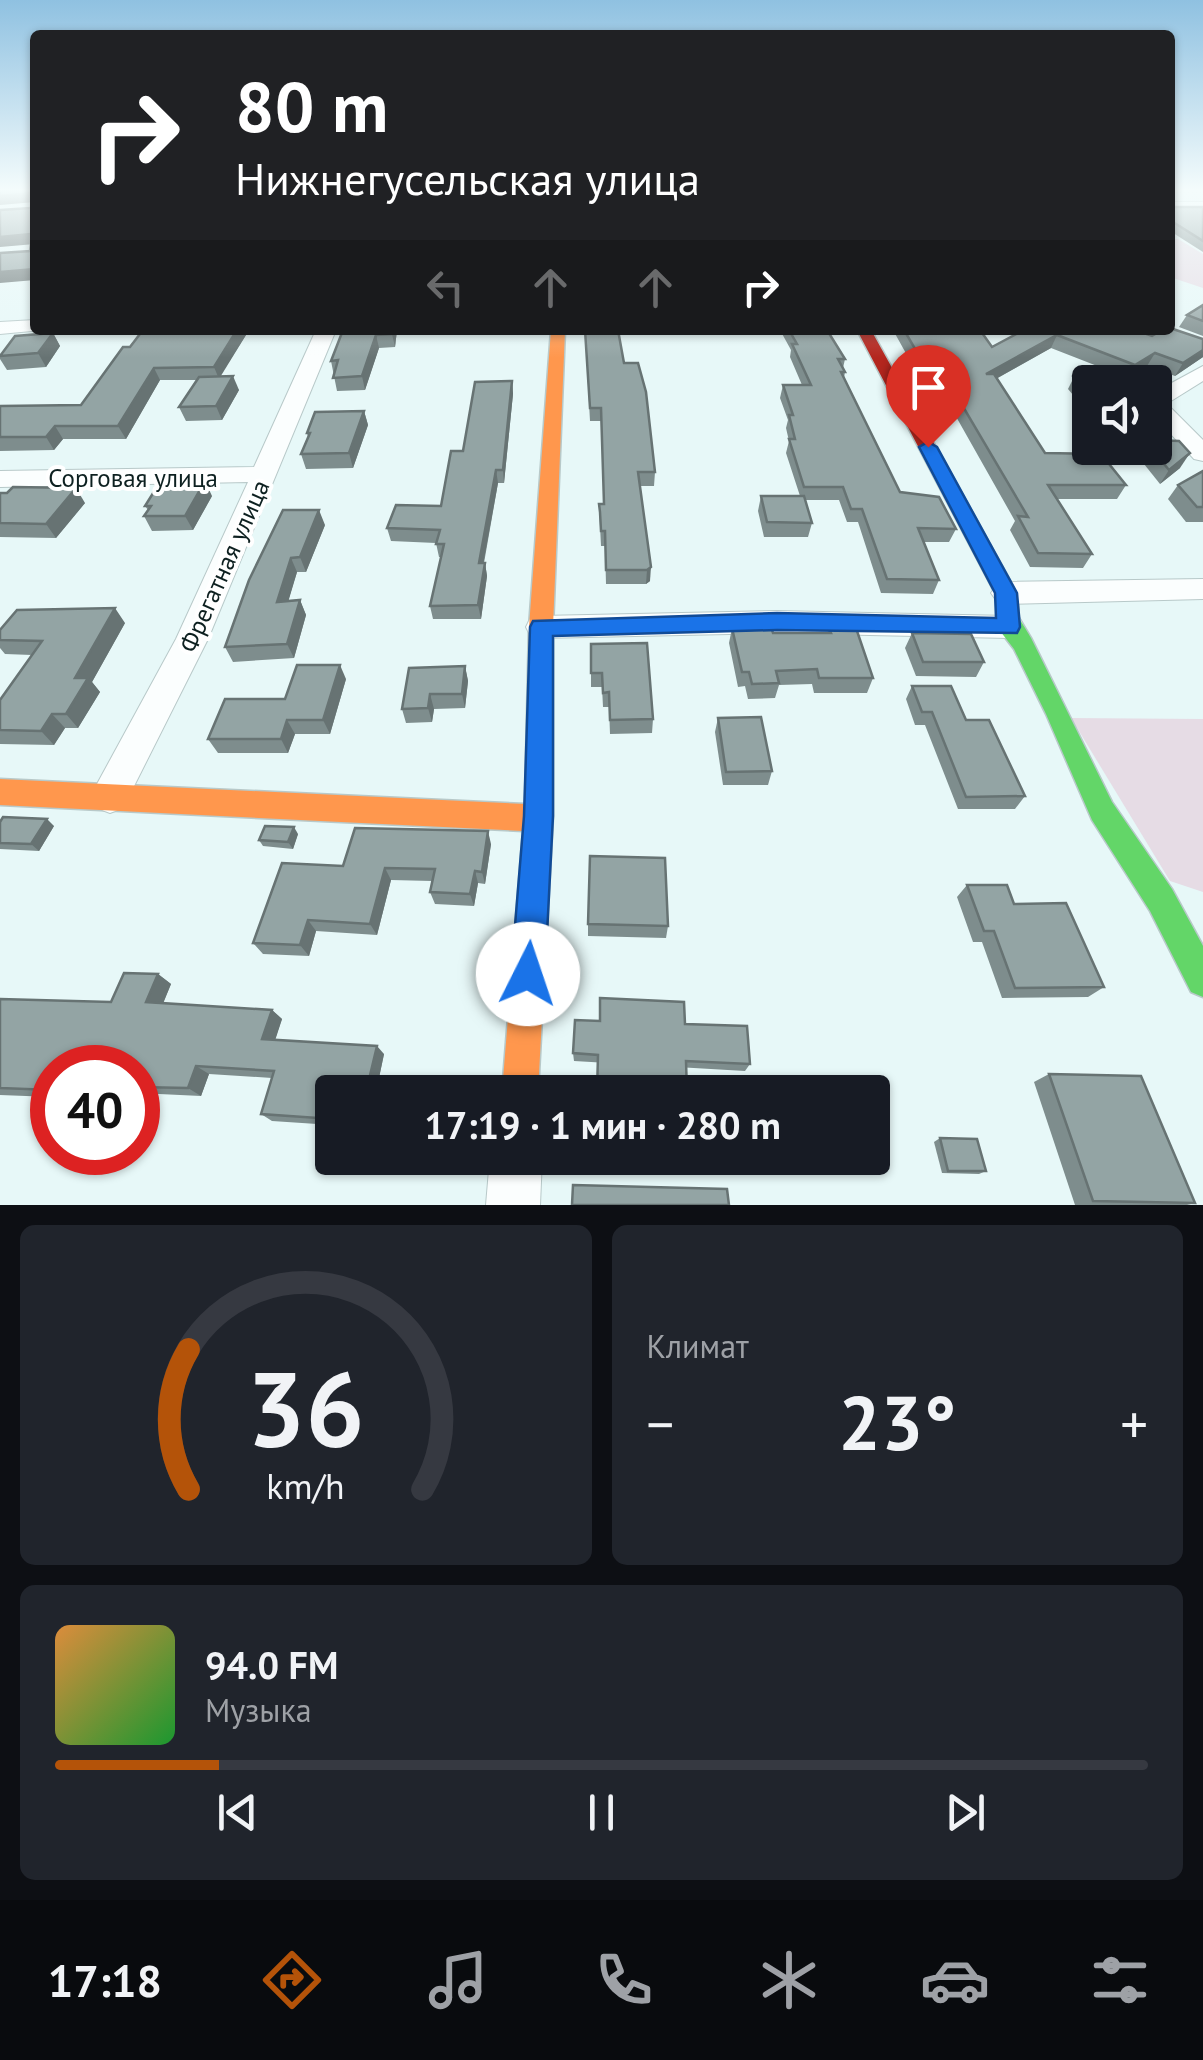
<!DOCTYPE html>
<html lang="ru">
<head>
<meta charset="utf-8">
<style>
	:root { --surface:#171b24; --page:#20242c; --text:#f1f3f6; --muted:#9ea1a6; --line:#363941; --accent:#b45309 }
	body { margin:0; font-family:"PT Sans",sans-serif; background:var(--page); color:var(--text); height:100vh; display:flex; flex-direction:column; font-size:38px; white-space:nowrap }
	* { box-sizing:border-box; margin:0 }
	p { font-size:32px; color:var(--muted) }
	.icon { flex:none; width:55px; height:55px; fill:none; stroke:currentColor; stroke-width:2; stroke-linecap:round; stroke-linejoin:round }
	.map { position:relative; height:1205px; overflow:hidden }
	.side { display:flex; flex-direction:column; gap:20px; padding:20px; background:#0d0f14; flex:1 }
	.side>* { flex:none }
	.banner { position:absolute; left:30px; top:30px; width:1145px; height:305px; border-radius:10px; box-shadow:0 2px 8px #0004; background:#202124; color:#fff; overflow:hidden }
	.controls { position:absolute; left:1072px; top:365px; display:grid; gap:20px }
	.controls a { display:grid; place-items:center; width:100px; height:100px; border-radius:10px; background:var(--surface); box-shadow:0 2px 8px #0004; font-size:50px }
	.speed { position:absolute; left:30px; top:1045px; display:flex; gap:20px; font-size:50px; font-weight:700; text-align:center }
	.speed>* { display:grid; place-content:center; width:130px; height:130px; border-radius:50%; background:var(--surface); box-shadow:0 2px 8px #0004; line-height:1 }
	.speed .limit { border:15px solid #d22; background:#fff; color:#111 }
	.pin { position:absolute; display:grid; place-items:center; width:85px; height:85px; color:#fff; margin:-102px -42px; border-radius:50% 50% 50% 0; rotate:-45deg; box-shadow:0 0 10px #0007 }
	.pin .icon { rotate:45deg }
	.me { position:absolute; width:110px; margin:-55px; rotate:4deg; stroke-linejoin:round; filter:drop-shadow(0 0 8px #0008) }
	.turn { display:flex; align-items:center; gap:35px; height:210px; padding:0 40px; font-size:45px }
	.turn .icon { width:130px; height:130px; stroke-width:2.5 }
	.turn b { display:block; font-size:70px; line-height:85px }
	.lanes { display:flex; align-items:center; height:95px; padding:0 40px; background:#0003; justify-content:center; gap:50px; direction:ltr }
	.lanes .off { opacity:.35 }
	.big { font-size:75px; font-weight:600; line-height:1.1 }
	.side .tile { flex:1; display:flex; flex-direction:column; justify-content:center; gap:15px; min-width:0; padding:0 35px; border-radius:15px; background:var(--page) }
	.side .dial { align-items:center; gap:0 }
	.dial svg { height:260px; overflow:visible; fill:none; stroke:var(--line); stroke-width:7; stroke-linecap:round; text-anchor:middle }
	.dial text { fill:var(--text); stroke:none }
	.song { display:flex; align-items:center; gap:30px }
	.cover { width:120px; height:120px; border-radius:15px; background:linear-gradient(135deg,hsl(30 70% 55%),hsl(130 70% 35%)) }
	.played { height:10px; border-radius:5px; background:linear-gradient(90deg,var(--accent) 15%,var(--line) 15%) }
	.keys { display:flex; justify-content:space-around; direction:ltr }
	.heat { display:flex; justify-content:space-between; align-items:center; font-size:55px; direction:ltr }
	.side .tiles { flex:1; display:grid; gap:20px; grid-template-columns:1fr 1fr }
	.tile:last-child { grid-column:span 2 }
	.trip { position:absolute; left:315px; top:1075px; width:575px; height:100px; border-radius:10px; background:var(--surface); box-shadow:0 2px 8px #0004; font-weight:600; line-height:100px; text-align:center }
	.menu { display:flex; height:160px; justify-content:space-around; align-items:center; background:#090b0e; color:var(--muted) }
	.menu .icon { width:70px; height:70px }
	.menu .active { color:var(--accent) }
	.menu b { font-size:45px; color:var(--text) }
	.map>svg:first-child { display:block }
	.green { fill:#e6dce5 }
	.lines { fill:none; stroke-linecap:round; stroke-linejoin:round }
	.street-casing { stroke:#b8c9c9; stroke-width:2 }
	.fast-casing { stroke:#b8c9c9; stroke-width:3 }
	.slow-casing { stroke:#b8c9c9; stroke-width:3 }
	.jam-casing { stroke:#b8c9c9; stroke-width:3 }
	.street { fill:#fbfefe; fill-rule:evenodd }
	.fast { fill:#63d668; fill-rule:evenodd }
	.slow { fill:#ff974d; fill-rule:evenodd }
	.jam { fill:#b3261e; fill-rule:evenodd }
	.wall { fill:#7e8d8d }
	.shaded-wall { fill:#677373 }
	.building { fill:#93a4a4; stroke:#677373; stroke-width:2.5 }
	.route { fill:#1a73e8; stroke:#114b97; stroke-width:2.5 }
	.labels { text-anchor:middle; stroke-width:8; stroke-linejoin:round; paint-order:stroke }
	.street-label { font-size:25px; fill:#0d2020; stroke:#fff }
</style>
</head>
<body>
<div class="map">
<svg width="1203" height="1205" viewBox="0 0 1203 1205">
	<rect width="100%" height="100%" fill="#e7f8f8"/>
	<g class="green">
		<polygon points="1170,239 1178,239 1203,254 1203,288 1170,277"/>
		<polygon points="1071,718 1203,719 1203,892 1170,881"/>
	</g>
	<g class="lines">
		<defs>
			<g id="street">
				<rect x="1170" y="202" width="33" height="8"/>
				<polygon points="35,320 35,330 42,330 0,334 0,322"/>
				<polygon points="316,330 336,330 208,639 123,808 110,813 97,808 91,796 97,784 176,639 248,482 0,487 0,471 254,467"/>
				<polygon points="1203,366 1203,381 1171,401 1170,407 1203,440 1203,461 1194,459 1155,417 1155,392"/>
				<polygon points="1203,579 1203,599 1006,604 996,600 991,593 996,586 1006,582"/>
				<polygon points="777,611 1009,616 1020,619 1024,627 1020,635 1009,638 777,633 541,638 530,635 526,627 530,619 541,616"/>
				<polygon points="490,1158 542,1158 540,1205 486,1205"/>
			</g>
			<polygon id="fast" points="1008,611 1016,613 1031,638 1112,802 1172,889 1203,946 1203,997 1191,992 1150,911 1092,820 1046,714 1014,649 997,627 1000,613"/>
			<polygon id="slow" points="551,330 565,330 553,627 553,816 538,1092 502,1092 523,831 0,805 0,779 525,804 529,627"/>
			<polygon id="jam" points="857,330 871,330 1017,593 1019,619 1016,625 1000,625 995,593"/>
		</defs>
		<use href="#street" class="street-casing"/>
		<use href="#fast" class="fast-casing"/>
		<use href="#slow" class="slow-casing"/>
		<use href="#jam" class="jam-casing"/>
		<use href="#street" class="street"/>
		<use href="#fast" class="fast"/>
		<use href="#slow" class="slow"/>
		<use href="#jam" class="jam"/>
	</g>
	<g class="wall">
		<polygon points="1170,207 1203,207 1203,252 1170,231"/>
		<polygon points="1203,305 1203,336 1179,327 1187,315"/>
		<polygon points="143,330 244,330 246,335 220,376 239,390 222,420 186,421 179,407 197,380 160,380 126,439 63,439 54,450 0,451 0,406 81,405"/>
		<polygon points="343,330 397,330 395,347 379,348 365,390 337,391 331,361"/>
		<polygon points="585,330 624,363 655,472 654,486 640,486 650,581 646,584 606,584 605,546 601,546 600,526 599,504 604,504 601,421 590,421"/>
		<polygon points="780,330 827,330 845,359 843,368 845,372 844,378 900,492 956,529 949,542 923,542 939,580 933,594 881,593 858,522 847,522 839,500 805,500 812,523 808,537 764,537 758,511 761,496 800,496 786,453 789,441 786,428 788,420 780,398 783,385 802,385 790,357 791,350"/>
		<polygon points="893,330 980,330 992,347 1024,330 1203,339 1203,357 1175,376 1147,366 1128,378 1051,348 996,379 1045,453 1126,485 1117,499 1057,499 1092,554 1083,568 1030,567 1010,530 1015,521 928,367 913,366"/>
		<polygon points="53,333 60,346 46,367 7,370 0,359 0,354"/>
		<polygon points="1074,377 1090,382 1090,415 1068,389"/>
		<polygon points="512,381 513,394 504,483 498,483 484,563 485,563 487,576 481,619 433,619 430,606 441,557 439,557 436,543 391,541 387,528 441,506 463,451"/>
		<polygon points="364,411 368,425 353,468 306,469 301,454 308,437 307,433"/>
		<polygon points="1140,448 1155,448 1180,468 1160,484 1136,454"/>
		<polygon points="1203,471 1203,522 1186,522 1168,499 1178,485"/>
		<polygon points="0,493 85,503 56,538 0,537"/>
		<polygon points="212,496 193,530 152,531 144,516 148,510 145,506"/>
		<polygon points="325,525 306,572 297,572 288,601 300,600 306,615 294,658 233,662 225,647 249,580"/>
		<polygon points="125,623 92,682 100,692 78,728 65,728 54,745 0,744 0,700 32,655 5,654 0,648 0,630"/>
		<polygon points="732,628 773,633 828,633 829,628 873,678 867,693 814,693 812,684 779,685 775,698 748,699 745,686 738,687 729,643"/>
		<polygon points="912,633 984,662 976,677 916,676 905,648"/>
		<polygon points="591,644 653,719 652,733 610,734 609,707 603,707 602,687 591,687"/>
		<polygon points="465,666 468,681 465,708 434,709 432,722 406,723 402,709"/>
		<polygon points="346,679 330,734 295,734 288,753 218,753 208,739 285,699"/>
		<polygon points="912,686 966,720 1025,796 1015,809 958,809 925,725 915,725 906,699"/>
		<polygon points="718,718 772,771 768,785 723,785 715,732"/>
		<polygon points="0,822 54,826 39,851 0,849"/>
		<polygon points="298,834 293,849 263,846 259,840"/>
		<polygon points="491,844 485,884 478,883 474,906 435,904 430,892 432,881 391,880 377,935 316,931 309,956 263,954 253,943 343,866"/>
		<polygon points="967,885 1014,904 1104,987 1088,997 1002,998 982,942 973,942 957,897"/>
		<polygon points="588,924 668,926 666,938 588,936"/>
		<polygon points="158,974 171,984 163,1003 272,1010 282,1019 275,1039 384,1054 376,1092 332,1092 332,1125 272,1121 261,1114 272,1078 209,1074 201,1096 138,1093 138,1068 52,1068 52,1097 0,1095 0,999 111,1002"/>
		<polygon points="685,1024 750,1064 745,1071 574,1061 573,1053"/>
		<polygon points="1049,1074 1195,1203 1187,1205 1075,1205 1034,1082"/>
		<polygon points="940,1138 986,1171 979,1174 942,1173 934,1142"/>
	</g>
	<g class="shaded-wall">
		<polygon points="30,193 35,202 0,205 0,196"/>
		<polygon points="32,234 35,244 0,247 0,237"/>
		<polygon points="35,269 35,280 0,283 0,272"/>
		<polygon points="237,330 244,330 246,335 219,379 214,367"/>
		<polygon points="393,330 397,330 395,347 392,334"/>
		<polygon points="53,333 60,346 46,367 38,353"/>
		<polygon points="376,335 379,348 365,390 362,376"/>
		<polygon points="1057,335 1051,348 981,387 986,374"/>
		<polygon points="1203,350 1203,357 1175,376 1183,363"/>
		<polygon points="1155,353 1147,366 1128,378 1135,365"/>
		<polygon points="154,368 160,380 126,439 118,426"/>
		<polygon points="233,376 239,390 222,420 216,406"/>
		<polygon points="512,381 513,394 504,483 503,470"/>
		<polygon points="364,411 368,425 353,468 349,453"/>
		<polygon points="55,426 63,439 54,450 46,437"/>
		<polygon points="1190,453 1180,468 1160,484 1169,470"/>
		<polygon points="496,470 498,483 481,576 479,563"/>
		<polygon points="205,481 212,496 193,530 185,516"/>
		<polygon points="76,488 85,503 56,538 46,524"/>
		<polygon points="319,510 325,525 306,572 300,557"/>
		<polygon points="291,558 297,572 284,616 277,602"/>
		<polygon points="485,563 487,576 481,619 478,605"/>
		<polygon points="651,567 650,581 646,584 647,570"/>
		<polygon points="300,600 306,615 294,658 287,644"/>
		<polygon points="115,608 125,623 92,682 100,692 78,728 66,714 75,678"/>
		<polygon points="340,665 346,679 330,734 323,720"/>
		<polygon points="465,666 468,681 465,708 462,694"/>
		<polygon points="430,694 434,709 432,722 428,708"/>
		<polygon points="52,714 65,728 54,745 41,731"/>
		<polygon points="287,720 295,734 288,753 281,739"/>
		<polygon points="47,819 54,826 39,851 31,844"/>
		<polygon points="294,827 298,834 293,849 288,842"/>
		<polygon points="488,831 491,844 485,884 482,872"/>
		<polygon points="385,868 391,880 377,935 370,924"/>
		<polygon points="475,871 478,883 474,906 470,894"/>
		<polygon points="308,920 316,931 309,956 300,945"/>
		<polygon points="158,974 171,984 160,1011 146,1002"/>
		<polygon points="272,1010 282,1019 273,1047 262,1039"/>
		<polygon points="377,1046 384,1054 376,1092 366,1092"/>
		<polygon points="196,1066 209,1074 201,1096 188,1088"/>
	</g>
	<g class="building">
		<polygon points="0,189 35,189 35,269 0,272 0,253 30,251 32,234 0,237 0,210 30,208 34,205 30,193 0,196"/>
		<polygon points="1170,207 1203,207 1203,241 1170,220"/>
		<polygon points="1203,305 1203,321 1187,315"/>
		<polygon points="1170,328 1203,339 1203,350 1183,363 1155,353 1135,365 1057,335 986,374 994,374 1045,453 1101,454 1126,485 1048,485 1092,554 1038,553 1018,516 1028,517 932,354 918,354 904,330 980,330 992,347 1024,330 1135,330 1152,336 1162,330 1170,330"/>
		<polygon points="143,330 237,330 214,367 154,368 118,426 55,426 46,437 0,437 0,406 81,405 123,347 130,347"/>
		<polygon points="343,330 393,330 392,334 376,335 362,376 333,378 338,360 331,361"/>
		<polygon points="585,330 618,330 624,363 638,363 646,392 655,472 638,472 651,567 647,570 606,570 605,531 601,531 600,512 599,504 604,504 601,408 590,408"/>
		<polygon points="789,330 827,330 845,359 838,359 845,372 841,372 900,492 939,497 956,529 918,528 939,580 887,579 862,509 851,509 843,487 804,487 789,439 795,439 789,415 793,415 783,385 811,385 792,344 797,344"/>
		<polygon points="53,333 38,353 0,356 15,336"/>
		<polygon points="233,376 216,406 179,407 199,377"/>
		<polygon points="1074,377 1108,378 1112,382 1090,382 1090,395"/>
		<polygon points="512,381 503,470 496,470 479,563 485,563 478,605 430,606 444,544 436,544 440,530 387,528 396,505 441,506 451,451 463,451 475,382"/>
		<polygon points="364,411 349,453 301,454 310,433 307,433 315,412"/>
		<polygon points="1155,440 1179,441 1190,453 1169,470 1151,448 1155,448"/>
		<polygon points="1203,471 1203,507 1197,507 1178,485"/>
		<polygon points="205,481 185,516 144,516 151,506 145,506 160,482"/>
		<polygon points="13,487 76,488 46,524 0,523 0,493 7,493"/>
		<polygon points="761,496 804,496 812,523 767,522"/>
		<polygon points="283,510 319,510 300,557 291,558 277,602 300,600 287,644 225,647 249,580"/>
		<polygon points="115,608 75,678 88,678 66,714 52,714 41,731 0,730 0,700 42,641 0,640 0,630 17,610"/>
		<polygon points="771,627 773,633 831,633 829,628 856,628 873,678 819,678 817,669 776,671 779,683 752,684 749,672 742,672 732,628"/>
		<polygon points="912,633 971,634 984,662 923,662"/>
		<polygon points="647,643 653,719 610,720 609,692 603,693 602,673 591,673 591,644"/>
		<polygon points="297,665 340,665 323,720 287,720 281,739 208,739 225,699 285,699"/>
		<polygon points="465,666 462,694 430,694 428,708 402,709 409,668"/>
		<polygon points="912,686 951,686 966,720 989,720 1025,796 966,797 932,712 922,712"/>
		<polygon points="761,717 772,771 726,772 718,718"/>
		<polygon points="3,817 47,819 31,844 0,843 0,822"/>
		<polygon points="265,826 294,827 288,842 259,840"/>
		<polygon points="355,828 488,831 482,872 475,871 470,894 430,892 435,869 385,868 370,924 308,920 300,945 253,943 282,863 343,866"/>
		<polygon points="590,856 665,858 668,926 588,924"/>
		<polygon points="967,885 1007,885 1014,904 1066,903 1104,987 1015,988 994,931 984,931"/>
		<polygon points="124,973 158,974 146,1002 272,1010 262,1039 377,1046 366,1092 332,1092 332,1119 261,1114 274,1071 196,1066 188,1088 138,1087 138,1068 52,1068 52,1090 0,1088 0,999 111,1002"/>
		<polygon points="600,998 684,1002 685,1024 747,1026 750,1064 686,1061 687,1092 597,1092 598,1055 573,1053 575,1020 600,1021"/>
		<polygon points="1049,1074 1141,1076 1195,1203 1093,1201"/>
		<polygon points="940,1138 977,1139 986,1171 948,1171"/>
		<polygon points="573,1185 727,1189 729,1205 572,1205"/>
	</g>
	<linearGradient id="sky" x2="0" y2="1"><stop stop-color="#8fc1e1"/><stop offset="0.53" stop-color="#f4fcfc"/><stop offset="1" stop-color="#f4fcfc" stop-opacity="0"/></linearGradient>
	<rect width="1203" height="358" fill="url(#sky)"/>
	<polygon class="route" points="928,442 937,447 1017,593 1020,627 1017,633 777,630 553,636 553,816 545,974 540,986 528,991 516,986 511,974 524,816 530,627 533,621 777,613 996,618 995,593 919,447"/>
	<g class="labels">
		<g class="street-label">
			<text x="133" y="487">Сорговая улица</text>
			<text transform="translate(224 566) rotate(-66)" y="9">Фрегатная улица</text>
		</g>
	</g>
</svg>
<div class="controls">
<a><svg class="icon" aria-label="sound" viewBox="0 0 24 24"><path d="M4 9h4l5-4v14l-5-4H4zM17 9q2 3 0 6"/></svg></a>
</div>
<div class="speed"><div class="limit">40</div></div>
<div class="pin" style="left:928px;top:447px;background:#d93025"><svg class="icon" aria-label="arrive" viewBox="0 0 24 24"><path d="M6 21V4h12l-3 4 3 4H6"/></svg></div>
<svg class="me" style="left:528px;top:974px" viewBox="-20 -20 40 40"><circle r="19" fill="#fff"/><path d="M0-13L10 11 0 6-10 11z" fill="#1a73e8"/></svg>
<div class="trip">17:19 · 1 мин · 280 m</div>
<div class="banner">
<div class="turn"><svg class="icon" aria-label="right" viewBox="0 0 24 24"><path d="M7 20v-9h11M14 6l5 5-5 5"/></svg><div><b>80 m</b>Нижнегусельская улица</div></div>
<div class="lanes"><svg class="icon off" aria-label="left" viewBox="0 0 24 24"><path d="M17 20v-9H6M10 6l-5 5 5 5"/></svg><svg class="icon off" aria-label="ahead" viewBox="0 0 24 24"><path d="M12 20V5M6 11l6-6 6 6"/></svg><svg class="icon off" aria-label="ahead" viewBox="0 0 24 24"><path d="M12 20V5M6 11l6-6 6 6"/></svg><svg class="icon" aria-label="right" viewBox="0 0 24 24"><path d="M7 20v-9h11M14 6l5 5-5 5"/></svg></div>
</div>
</div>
<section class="side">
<div class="tiles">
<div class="tile dial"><svg viewBox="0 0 100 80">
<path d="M14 69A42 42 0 1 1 86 69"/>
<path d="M14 69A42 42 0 0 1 14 26" stroke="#b45309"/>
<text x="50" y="56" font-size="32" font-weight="700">36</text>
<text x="50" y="72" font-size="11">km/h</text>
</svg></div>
<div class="tile"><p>Климат</p>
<div class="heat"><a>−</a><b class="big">23°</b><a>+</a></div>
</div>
<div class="tile">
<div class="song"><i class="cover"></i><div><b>94.0 FM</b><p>Музыка</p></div></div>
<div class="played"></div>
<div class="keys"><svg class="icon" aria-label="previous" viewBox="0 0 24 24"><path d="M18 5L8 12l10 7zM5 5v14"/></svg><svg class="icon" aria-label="pause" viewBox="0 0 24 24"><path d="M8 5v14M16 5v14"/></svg><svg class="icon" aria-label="next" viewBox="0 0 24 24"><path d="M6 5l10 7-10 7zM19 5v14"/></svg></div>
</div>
</div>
</section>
<nav class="menu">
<b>17:18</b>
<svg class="icon active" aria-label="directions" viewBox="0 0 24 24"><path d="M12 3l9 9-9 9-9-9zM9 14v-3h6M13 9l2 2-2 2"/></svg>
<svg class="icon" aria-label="music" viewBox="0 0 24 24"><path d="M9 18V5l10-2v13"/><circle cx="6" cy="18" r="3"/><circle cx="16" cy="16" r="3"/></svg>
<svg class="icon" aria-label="phone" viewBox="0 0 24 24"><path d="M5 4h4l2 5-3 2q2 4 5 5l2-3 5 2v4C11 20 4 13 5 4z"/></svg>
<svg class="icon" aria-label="climate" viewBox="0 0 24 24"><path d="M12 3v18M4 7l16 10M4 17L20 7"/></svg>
<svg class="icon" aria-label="car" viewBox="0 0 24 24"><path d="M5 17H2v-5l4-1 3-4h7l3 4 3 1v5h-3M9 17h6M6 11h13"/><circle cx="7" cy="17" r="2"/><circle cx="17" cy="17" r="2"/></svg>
<svg class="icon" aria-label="filters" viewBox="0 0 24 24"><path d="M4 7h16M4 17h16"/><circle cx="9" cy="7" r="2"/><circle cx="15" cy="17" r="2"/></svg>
</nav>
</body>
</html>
